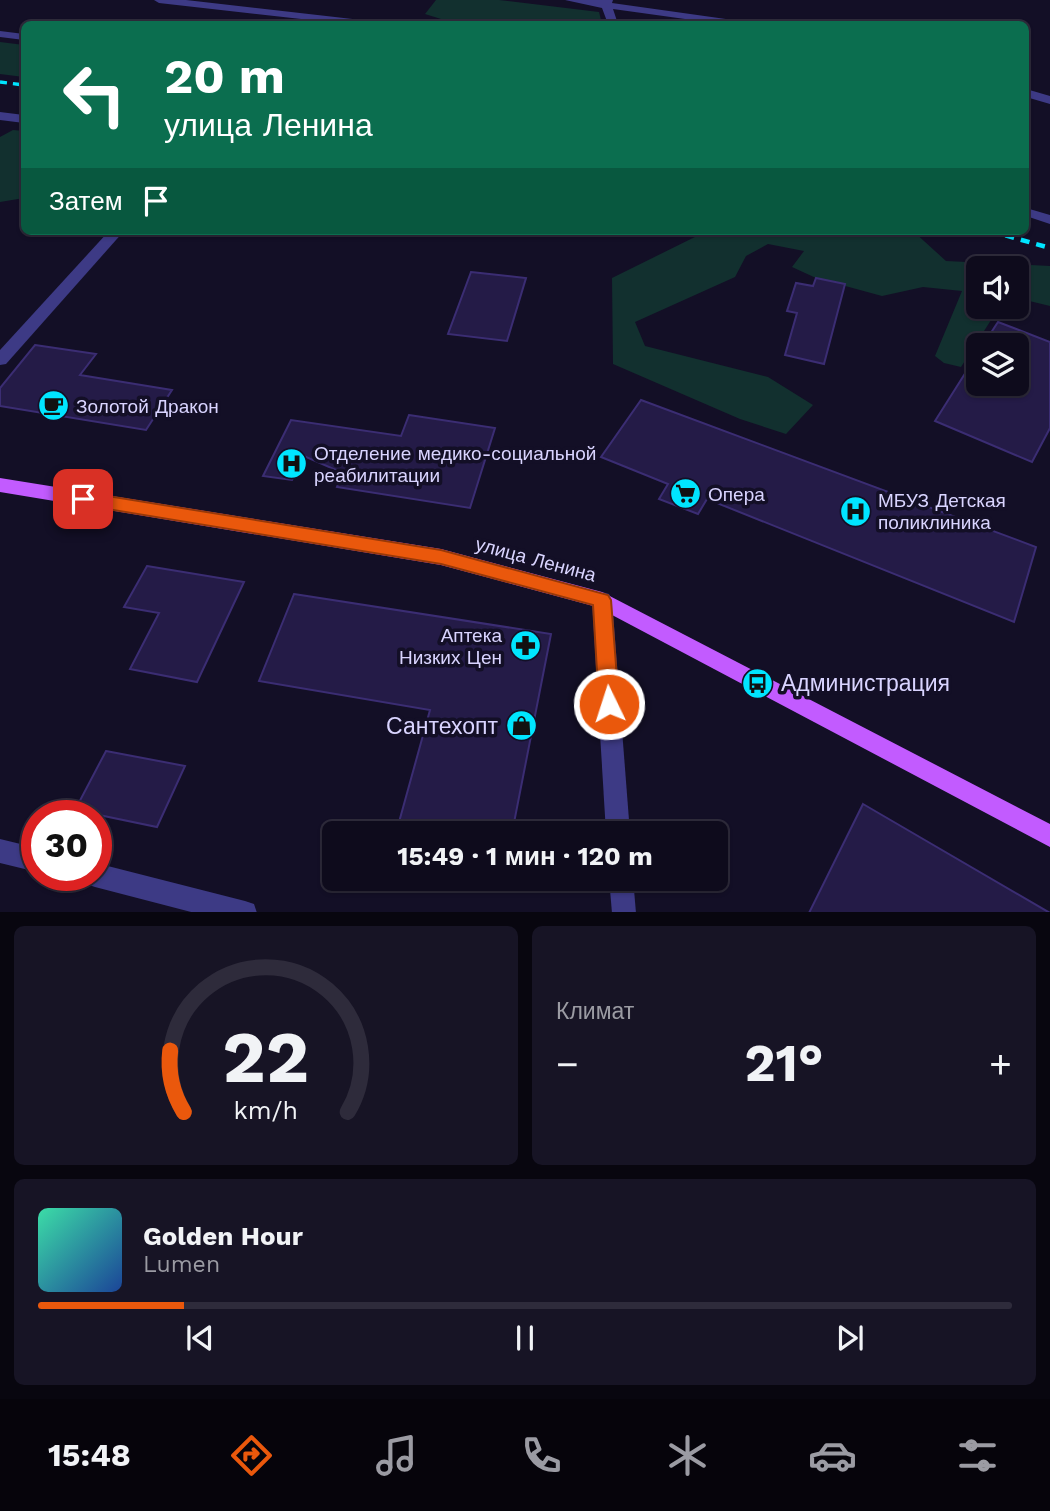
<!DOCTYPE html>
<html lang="ru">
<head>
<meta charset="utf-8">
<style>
	:root { --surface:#0e0b1c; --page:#171425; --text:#f1f3f6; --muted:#9b9ba3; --line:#2e2b3b; --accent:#ea580c }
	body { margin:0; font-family:"Work Sans",sans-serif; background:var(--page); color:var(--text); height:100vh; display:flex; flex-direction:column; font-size:26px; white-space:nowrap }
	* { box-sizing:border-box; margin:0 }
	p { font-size:23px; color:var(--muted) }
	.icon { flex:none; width:38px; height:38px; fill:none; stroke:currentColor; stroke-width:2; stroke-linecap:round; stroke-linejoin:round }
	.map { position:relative; height:912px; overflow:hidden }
	.details { display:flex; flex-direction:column; gap:14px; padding:14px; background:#08060f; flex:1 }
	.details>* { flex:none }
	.top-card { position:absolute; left:21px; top:21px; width:1008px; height:214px; border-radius:10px; box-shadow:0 2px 5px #0004,0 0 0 2px var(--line); background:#0b6e4f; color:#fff; overflow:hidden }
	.fabs { position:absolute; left:966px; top:256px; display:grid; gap:14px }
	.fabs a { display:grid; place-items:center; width:63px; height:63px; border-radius:10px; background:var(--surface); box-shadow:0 2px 5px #0004,0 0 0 2px var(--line); font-size:35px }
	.speed { position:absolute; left:21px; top:800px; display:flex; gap:14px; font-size:35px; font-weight:700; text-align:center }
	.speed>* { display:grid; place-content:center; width:91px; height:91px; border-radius:50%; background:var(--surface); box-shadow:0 2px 5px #0004,0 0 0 2px var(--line); line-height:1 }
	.speed .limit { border:10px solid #d22; background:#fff; color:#111 }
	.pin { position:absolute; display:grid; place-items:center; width:60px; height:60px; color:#fff; margin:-30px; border-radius:14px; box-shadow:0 4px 10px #0006 }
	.me { position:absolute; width:77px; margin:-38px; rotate:356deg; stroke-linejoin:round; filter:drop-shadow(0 0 5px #0008) }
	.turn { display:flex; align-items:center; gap:24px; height:147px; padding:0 28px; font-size:32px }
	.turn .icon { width:91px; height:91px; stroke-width:2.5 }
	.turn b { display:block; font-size:49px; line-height:60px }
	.then { display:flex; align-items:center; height:66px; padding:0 28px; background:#0003; gap:14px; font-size:26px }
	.big { font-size:52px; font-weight:700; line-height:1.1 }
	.details .tile { flex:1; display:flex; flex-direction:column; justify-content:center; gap:10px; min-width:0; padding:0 24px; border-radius:10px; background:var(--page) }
	.details .dial { align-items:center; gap:0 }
	.dial svg { height:182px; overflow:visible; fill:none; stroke:var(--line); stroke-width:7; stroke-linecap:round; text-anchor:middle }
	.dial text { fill:var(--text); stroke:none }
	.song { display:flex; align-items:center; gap:21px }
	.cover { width:84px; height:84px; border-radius:10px; background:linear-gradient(135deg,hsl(160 70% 55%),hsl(220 70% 35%)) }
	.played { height:7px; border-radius:4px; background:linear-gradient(90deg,var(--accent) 15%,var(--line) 15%) }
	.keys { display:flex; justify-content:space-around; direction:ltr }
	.heat { display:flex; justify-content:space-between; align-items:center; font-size:38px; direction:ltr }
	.details .tiles { flex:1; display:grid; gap:14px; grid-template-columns:1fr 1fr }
	.tile:last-child { grid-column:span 2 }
	.trip { position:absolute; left:322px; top:821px; width:406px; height:70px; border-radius:10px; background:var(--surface); box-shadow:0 2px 5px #0004,0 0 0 2px var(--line); font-weight:700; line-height:70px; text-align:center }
	.tab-bar { display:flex; height:112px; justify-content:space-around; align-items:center; background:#06040b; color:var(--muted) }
	.tab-bar .icon { width:49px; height:49px }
	.tab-bar .on { color:var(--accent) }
	.tab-bar b { font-size:32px; color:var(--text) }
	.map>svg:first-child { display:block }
	.green { fill:#12302f }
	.building { fill:#241b47; stroke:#3b2d73; stroke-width:2 }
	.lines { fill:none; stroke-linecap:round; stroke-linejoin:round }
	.minor { fill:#3d3a85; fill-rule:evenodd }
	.major { fill:#c25bff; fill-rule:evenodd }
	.rail-far1 { stroke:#00e5ff; stroke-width:3.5; stroke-dasharray:7 6; stroke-linecap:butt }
	.rail { stroke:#00e5ff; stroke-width:4.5; stroke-dasharray:9 7; stroke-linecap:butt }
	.route { fill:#ea580c; stroke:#983908; stroke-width:2 }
	.labels { text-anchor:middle; stroke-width:7; stroke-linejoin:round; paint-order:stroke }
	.poi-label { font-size:19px; fill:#d9d4ff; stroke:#130f26; text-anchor:start }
	.street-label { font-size:19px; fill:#d9d4ff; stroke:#130f26 }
	.near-poi-label { font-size:23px; fill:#d9d4ff; stroke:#130f26; text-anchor:start }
</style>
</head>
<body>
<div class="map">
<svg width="1050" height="913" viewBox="0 0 1050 913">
	<rect width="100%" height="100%" fill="#130f26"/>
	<g class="green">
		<polygon points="436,0 499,0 599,12 602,24 457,24 425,14"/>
		<polygon points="0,42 24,45 24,77 0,74"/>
		<polygon points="13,130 24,131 24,198 0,202 0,137"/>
		<polygon points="707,231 913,231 946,261 1050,266 1050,306 1017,298 1017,268 978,268 978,306 1000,306 961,367 944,363 935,356 962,291 923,287 882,296 816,278 792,267 804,251 768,244 746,256 735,277 635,322 645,346 768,377 813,405 786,434 740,419 613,364 612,278"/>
	</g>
	<g class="building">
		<polygon points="471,272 526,278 507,341 448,334"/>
		<polygon points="816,278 845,284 824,364 785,355 797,313 787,311 796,283 813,286"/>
		<polygon points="998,322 1050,342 1050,428 1032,462 935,421 978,353 978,383 1017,383 1017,345 983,345"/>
		<polygon points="35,345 96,354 80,375 172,390 146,430 0,406 0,388"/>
		<polygon points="641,400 1036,547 1014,622 707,499 698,514 659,499 668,484 601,457"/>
		<polygon points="409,415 495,428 470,508 337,487 343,473 304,456 292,480 263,476 291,420 401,436"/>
		<polygon points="147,566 244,582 197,682 130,669 159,613 124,607"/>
		<polygon points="294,594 551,634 512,833 396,833 430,710 259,681"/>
		<polygon points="106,751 185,766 157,827 75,810"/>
		<polygon points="863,804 1050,913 809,913"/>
	</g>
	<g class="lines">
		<g class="minor">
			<polygon points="154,0 186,0 370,21 375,24 346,24 159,3"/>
			<polygon points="565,0 613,0 612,3 740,21 745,24 721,24 613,9 618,24 608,24 602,8"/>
			<polygon points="0,31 24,34 24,40 0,37"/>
			<polygon points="1026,89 1050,96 1050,104 1026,97"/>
			<polygon points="0,112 24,115 24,123 0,120"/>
			<polygon points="1026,208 1050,215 1050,224 1026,216"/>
			<polygon points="109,231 124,231 6,364 0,365 0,350"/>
			<polygon points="602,592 609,594 612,600 630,833 606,833 592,600 595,594"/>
			<polygon points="0,839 37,848 37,872 0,863"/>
			<polygon points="96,863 245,901 254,904 257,913 195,913 95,887 86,884 83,875 96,875"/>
			<polygon points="609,878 633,878 636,913 612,913"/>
		</g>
		<polygon class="major" points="0,478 441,549 602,592 1050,824 1050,847 597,607 441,565 0,492"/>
		<polyline class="rail-far1" points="0,82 24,85"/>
		<polyline class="rail" points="990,231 1050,248"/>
	</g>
	<polygon class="route" points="83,492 441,550 608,595 611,600 619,704 616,710 609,713 602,710 599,704 593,605 441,564 83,505 74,499"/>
	<defs>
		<symbol id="cafe-disc" viewBox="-11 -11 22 22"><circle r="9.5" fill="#00e5ff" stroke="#130f26"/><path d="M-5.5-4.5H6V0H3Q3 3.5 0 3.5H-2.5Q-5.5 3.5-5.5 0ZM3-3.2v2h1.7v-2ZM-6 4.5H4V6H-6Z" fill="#111"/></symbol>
		<symbol id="hospital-disc" viewBox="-11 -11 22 22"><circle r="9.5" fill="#00e5ff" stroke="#130f26"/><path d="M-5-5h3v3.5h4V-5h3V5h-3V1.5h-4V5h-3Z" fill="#111"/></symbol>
		<symbol id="supermarket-disc" viewBox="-11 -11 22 22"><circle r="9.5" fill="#00e5ff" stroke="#130f26"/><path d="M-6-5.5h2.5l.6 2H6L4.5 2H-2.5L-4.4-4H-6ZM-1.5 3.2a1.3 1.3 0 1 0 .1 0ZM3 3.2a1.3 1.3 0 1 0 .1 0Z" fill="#111"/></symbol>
		<symbol id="pharmacy-disc" viewBox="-11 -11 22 22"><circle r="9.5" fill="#00e5ff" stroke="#130f26"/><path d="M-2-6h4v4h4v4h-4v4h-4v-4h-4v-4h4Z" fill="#111"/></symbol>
		<symbol id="bus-disc" viewBox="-11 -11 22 22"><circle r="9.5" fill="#00e5ff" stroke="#130f26"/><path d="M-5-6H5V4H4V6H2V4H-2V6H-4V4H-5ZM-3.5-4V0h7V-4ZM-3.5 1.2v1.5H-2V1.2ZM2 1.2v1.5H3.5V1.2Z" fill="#111"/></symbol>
		<symbol id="shop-disc" viewBox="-11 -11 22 22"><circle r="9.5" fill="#00e5ff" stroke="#130f26"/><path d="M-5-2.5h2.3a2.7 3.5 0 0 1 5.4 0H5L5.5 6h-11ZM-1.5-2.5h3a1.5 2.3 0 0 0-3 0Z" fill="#111"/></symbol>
	</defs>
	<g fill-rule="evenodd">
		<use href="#cafe-disc" x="36" y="388" width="35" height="35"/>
		<use href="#hospital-disc" x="274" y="446" width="35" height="35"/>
		<use href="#supermarket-disc" x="668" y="476" width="35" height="35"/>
		<use href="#hospital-disc" x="838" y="494" width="35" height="35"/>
		<use href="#pharmacy-disc" x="508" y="628" width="35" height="35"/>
		<use href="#bus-disc" x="740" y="666" width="35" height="35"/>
		<use href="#shop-disc" x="504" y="708" width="35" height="35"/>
	</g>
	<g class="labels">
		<g class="poi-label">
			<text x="76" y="413">Золотой Дракон</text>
			<text x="314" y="460">Отделение медико-социальной<tspan x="314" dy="22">реабилитации</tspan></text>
			<text x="708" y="501">Опера</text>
			<text x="878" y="507">МБУЗ Детская<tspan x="878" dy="22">поликлиника</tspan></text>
			<text x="502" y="642" text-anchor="end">Аптека<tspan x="502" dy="22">Низких Цен</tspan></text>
		</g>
		<g class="street-label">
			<text transform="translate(536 559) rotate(15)" y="7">улица Ленина</text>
		</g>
		<g class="near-poi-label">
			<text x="781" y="691">Администрация</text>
			<text x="498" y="734" text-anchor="end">Сантехопт</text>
		</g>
	</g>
</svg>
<div class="fabs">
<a><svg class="icon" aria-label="sound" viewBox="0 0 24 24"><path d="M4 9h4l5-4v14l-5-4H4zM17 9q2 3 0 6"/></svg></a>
<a><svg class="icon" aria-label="layers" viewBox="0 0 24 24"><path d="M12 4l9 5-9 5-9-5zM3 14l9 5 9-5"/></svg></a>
</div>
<div class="speed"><div class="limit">30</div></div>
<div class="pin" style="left:83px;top:499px;background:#d93025"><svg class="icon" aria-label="arrive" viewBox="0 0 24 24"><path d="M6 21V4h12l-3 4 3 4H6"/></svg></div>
<svg class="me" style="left:609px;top:704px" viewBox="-20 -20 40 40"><circle r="17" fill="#ea580c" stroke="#fff" stroke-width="3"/><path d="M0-11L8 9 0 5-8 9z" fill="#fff"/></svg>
<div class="trip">15:49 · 1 мин · 120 m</div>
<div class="top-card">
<div class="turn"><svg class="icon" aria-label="left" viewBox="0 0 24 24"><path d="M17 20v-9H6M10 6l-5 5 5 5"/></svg><div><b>20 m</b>улица Ленина</div></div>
<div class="then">Затем<svg class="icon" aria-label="arrive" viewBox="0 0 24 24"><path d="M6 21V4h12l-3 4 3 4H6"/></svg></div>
</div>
</div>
<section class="details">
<div class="tiles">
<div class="tile dial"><svg viewBox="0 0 100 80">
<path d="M14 69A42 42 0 1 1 86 69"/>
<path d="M14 69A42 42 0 0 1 8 42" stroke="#ea580c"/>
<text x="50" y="56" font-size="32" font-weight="700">22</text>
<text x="50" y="72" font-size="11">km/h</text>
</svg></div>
<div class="tile"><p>Климат</p>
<div class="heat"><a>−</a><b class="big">21°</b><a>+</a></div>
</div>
<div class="tile">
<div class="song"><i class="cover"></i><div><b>Golden Hour</b><p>Lumen</p></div></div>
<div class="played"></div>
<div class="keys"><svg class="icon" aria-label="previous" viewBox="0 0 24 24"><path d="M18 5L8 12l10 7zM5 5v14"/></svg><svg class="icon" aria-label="pause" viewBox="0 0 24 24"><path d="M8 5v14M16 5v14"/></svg><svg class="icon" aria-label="next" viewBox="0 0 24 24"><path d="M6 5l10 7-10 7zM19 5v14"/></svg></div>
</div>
</div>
</section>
<nav class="tab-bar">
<b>15:48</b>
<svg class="icon on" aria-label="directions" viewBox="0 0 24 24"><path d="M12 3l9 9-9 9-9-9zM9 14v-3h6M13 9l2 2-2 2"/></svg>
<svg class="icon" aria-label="music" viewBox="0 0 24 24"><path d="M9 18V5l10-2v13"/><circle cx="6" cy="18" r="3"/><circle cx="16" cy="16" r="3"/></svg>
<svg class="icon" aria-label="phone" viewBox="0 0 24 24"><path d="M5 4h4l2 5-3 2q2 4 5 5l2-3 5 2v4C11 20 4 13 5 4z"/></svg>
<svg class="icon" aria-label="climate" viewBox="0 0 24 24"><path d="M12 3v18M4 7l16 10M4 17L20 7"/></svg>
<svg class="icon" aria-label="car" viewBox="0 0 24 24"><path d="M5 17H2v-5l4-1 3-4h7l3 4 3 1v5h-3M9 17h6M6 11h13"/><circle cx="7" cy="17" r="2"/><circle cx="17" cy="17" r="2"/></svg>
<svg class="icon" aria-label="filters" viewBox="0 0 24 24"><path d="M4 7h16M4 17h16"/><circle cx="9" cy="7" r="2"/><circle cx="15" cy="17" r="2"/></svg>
</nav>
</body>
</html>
